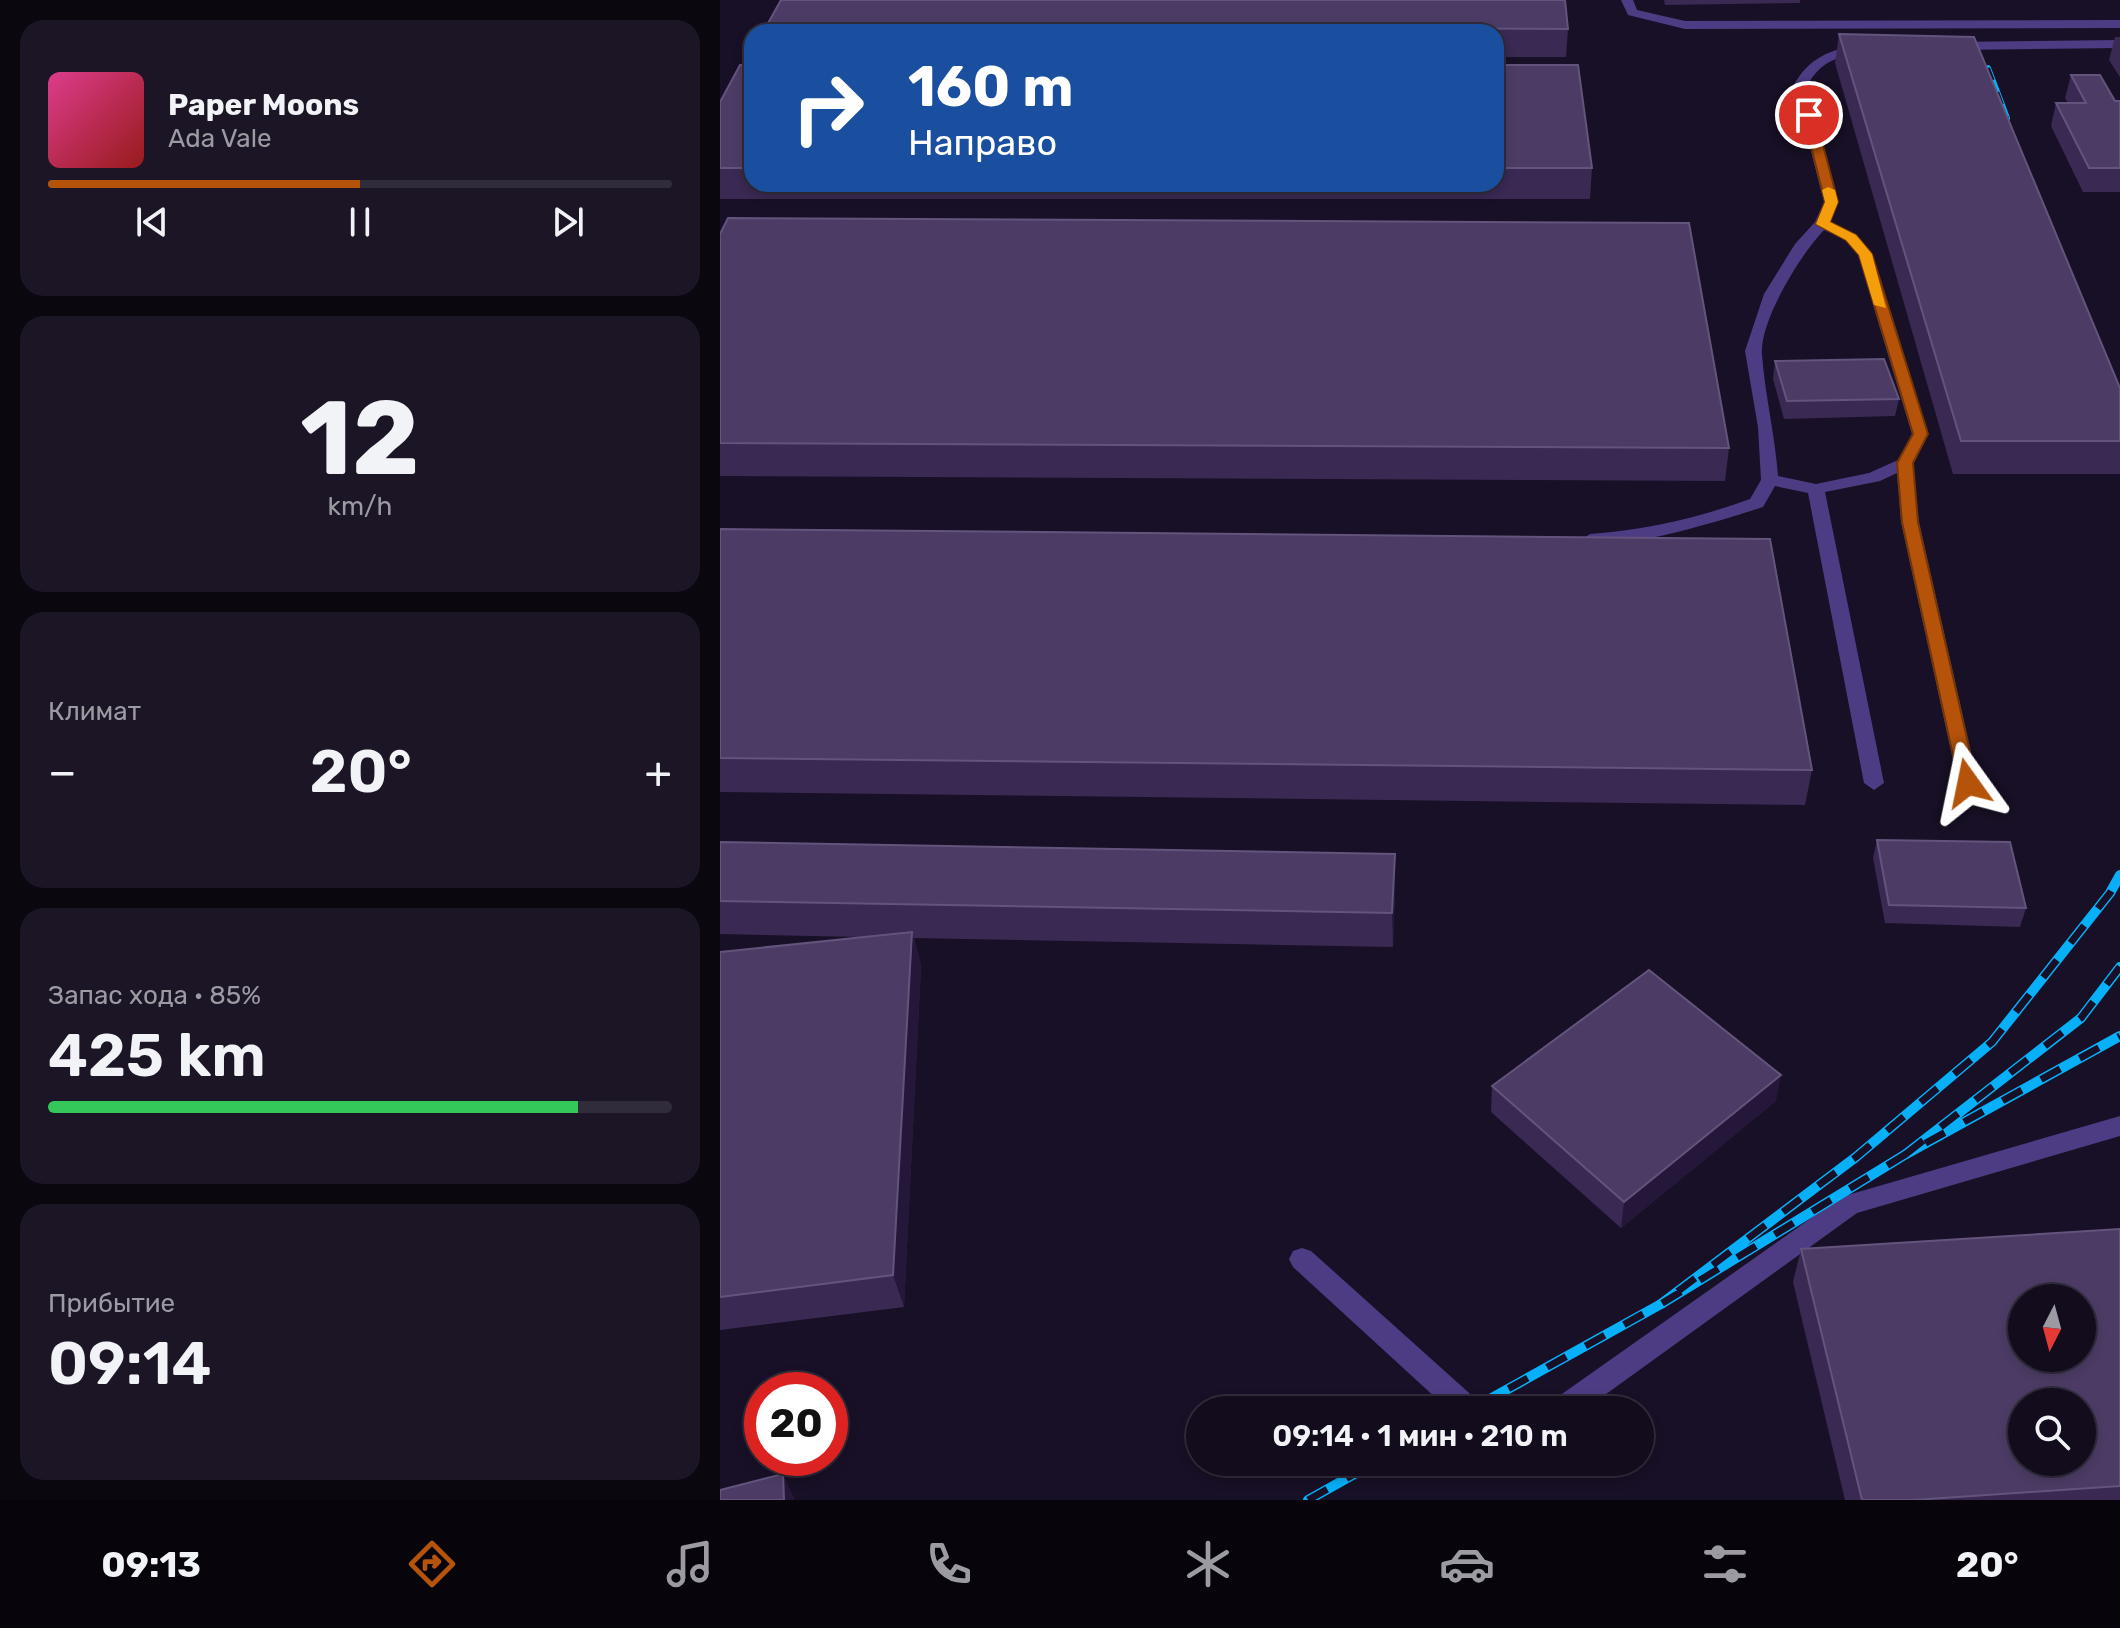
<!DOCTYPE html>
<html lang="ru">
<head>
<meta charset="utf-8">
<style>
	:root { --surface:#120c1c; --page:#1b1525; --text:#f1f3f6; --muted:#9c9ba3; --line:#312c3b; --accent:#b45309 }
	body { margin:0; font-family:Rubik,sans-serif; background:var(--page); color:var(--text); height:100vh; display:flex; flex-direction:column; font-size:30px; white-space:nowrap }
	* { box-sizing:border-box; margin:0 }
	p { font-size:26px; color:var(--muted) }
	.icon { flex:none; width:44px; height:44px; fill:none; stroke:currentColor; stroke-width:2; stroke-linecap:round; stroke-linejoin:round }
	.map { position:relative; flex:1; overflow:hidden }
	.drawer { display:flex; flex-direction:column; gap:20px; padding:20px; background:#0a070f; width:720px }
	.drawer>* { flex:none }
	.banner { position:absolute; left:24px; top:24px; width:760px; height:168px; border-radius:24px; box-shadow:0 4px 12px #0003,0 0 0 2px var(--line); background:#1a4fa0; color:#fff; overflow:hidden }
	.needle { width:52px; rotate:186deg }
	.fabs { position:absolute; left:1288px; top:1284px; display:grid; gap:16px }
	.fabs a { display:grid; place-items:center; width:88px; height:88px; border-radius:50%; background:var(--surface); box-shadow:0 4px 12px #0003,0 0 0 2px var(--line); font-size:40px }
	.speed { position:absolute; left:24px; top:1372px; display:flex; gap:16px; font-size:40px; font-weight:700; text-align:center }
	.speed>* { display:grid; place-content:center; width:104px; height:104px; border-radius:50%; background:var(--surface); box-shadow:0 4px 12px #0003,0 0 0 2px var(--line); line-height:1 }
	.speed .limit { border:12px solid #d22; background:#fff; color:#111 }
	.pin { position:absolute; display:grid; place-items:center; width:68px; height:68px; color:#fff; margin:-34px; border:4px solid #fff; border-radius:50%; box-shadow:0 2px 8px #0007 }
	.me { position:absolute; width:88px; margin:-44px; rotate:348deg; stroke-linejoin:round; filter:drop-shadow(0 0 6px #0008) }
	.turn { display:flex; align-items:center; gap:28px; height:168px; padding:0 32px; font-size:36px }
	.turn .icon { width:104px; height:104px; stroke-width:2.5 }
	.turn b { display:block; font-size:56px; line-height:68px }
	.big { font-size:60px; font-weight:600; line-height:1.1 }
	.drawer .tile { flex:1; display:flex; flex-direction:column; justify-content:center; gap:12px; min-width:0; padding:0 28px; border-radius:24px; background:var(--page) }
	.drawer .dial { align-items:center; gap:0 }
	.dial b { font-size:104px; line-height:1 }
	.song { display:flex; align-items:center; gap:24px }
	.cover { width:96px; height:96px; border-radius:12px; background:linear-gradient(135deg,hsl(330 70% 55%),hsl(0 70% 35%)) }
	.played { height:8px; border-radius:4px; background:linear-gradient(90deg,var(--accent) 50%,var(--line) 50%) }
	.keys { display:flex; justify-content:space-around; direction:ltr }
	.heat { display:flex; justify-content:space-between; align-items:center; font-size:44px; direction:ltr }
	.charge { height:12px; border-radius:6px; background:linear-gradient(90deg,#34c759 85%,var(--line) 0) }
	.trip { position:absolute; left:466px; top:1396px; width:468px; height:80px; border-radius:40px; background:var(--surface); box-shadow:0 4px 12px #0003,0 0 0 2px var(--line); font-weight:600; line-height:80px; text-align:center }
	.tab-bar { display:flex; height:128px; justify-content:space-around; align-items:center; background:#07050b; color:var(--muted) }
	.tab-bar .icon { width:56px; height:56px }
	.tab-bar .on { color:var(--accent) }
	.tab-bar b { font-size:36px; color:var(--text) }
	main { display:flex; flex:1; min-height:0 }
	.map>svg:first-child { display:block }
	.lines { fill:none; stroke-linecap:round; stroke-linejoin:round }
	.lane { fill:#4d3c84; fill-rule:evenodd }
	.rail-far1-casing { stroke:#07b0f9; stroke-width:6 }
	.rail-casing { stroke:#07b0f9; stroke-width:10 }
	.rail-far1 { stroke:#181026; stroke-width:4; stroke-dasharray:13; stroke-linecap:butt }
	.rail { stroke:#181026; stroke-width:7; stroke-dasharray:22; stroke-linecap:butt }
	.wall { fill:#3a2953 }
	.shaded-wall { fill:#251739 }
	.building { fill:#4c3c65; stroke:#63547d; stroke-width:2; fill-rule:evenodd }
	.route { fill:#b45309; stroke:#753606; stroke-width:2 }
	.slow { fill:#f59e0b }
</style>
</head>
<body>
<main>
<section class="drawer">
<div class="tile">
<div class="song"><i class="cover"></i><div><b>Paper Moons</b><p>Ada Vale</p></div></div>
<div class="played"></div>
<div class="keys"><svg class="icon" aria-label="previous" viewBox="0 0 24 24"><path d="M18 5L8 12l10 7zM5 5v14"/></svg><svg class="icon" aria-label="pause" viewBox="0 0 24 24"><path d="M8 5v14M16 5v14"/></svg><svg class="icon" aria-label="next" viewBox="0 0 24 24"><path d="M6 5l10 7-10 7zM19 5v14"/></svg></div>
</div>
<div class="tile dial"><b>12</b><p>km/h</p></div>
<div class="tile"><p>Климат</p>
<div class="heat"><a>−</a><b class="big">20°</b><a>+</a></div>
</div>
<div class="tile"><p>Запас хода · 85%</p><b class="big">425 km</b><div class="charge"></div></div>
<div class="tile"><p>Прибытие</p><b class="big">09:14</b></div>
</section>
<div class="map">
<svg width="1400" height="1500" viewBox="0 0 1400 1500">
	<rect width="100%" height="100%" fill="#181026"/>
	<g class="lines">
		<g class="lane">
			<polygon points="901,0 913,0 917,10 965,21 1400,20 1400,28 965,29 908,15"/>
			<polygon points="1400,40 1400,48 1232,50 1226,46 1232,42"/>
			<path d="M1140 44 1144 45V51C1120 56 1100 61 1088 85L1118 202 1110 222 1136 234 1152 254 1208 434 1193 463 1199 522 1258 783 1248 790 1238 783 1181 522 1177 473 1160 481 1105 492 1164 783 1154 790 1144 783 1088 493 1055 486 1043 507C1016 516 880 559 861 540L870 534C925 530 978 518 1030 499L1041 480 1038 427 1025 351 1044 294 1075 244 1095 222 1104 202 1074 85C1089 57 1111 50 1140 44ZM1104 230 1126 240 1138 255 1192 434 1178 460 1149 473 1096 484 1058 476C1055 435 1045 395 1042 355 1039 321 1081 254 1104 230Z"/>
			<polygon points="1400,1116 1400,1136 1137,1213 864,1410 829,1410 832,1401 1121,1197"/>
			<polygon points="582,1248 591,1251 758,1401 761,1410 729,1410 573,1267 569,1259 573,1251"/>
		</g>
		<defs>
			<polyline id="rail-far1" points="1268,68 1287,118"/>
			<g id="rail">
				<polyline points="1400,967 1361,1018 1186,1154 1400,1036"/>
				<polyline points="1186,1154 941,1304 1136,1157 1272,1042 1390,893 1400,875"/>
				<polyline points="750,1410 941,1304"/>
				<polyline points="588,1500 656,1462"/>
			</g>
		</defs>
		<use href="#rail-far1" class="rail-far1-casing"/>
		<use href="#rail" class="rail-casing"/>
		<use href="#rail-far1" class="rail-far1"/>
		<use href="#rail" class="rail"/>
	</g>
	<g class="wall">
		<polygon points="944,0 1080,0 1080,3 945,5"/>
		<polygon points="47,25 848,29 846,57 776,57 776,32 48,32"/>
		<polygon points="1119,34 1400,388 1400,474 1233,474 1115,63"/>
		<polygon points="1395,37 1400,37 1400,77 1389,60"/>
		<polygon points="32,65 32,184 776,184 776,65 872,168 870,199 0,199 0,102"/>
		<polygon points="1351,75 1395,101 1400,101 1400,192 1363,192 1331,126 1336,103 1348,103 1345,98"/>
		<polygon points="0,234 1009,448 1005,481 0,476"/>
		<polygon points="1055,361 1179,399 1175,416 1064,419 1053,379"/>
		<polygon points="0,529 1092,770 1085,805 0,792"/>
		<polygon points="1157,840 1306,908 1300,927 1165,923 1153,858"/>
		<polygon points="0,842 675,854 675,888 673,947 194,938 201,966 184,1307 0,1330 0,952 139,937 0,934"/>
		<polygon points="772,1086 1056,1101 901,1228 771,1112"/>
		<polygon points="1400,1229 1400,1500 1125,1500 1073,1282 1081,1249"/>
	</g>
	<g class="shaded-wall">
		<polygon points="675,854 675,888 673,947 672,913"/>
		<polygon points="192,932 201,966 184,1307 173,1275"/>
		<polygon points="1061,1075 1056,1101 901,1228 904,1202"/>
		<polygon points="63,1474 74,1498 74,1500 64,1500"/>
	</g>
	<g class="building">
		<polygon points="61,0 845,0 848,29 47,25"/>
		<polygon points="1119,34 1254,37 1400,388 1400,441 1241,441"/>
		<polygon points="20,65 32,65 32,168 0,168 0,102"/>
		<polygon points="776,65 858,65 872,168 776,168"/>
		<polygon points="1351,75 1380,75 1395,101 1400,101 1400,168 1369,168 1336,103 1366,103"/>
		<polygon points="8,218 969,223 1009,448 0,443 0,234"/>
		<polygon points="1164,359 1179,399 1067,401 1055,361"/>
		<polygon points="0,529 1050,539 1092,770 0,758"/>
		<polygon points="1157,840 1290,842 1306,908 1169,905"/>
		<polygon points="0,842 675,854 672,913 0,901"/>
		<polygon points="192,932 173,1275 0,1297 0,952"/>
		<polygon points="929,970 1061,1075 904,1202 772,1086"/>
		<path d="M1400 1229V1486L1194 1500H1142L1081 1249ZM1302 1298H1362V1358H1302ZM1302 1402H1362V1462H1302Z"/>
		<polygon points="63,1474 64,1500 0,1500 0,1490"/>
	</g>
	<polygon class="route" points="1089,111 1095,115 1118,202 1110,222 1136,235 1152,254 1208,434 1193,463 1198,522 1257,783 1248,789 1239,783 1182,522 1177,463 1193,434 1139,255 1126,240 1096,224 1105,202 1083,115"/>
	<polygon class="slow" points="1108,187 1115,190 1118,202 1110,222 1136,235 1152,254 1166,308 1154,305 1139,255 1126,240 1096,224 1105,202 1102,190"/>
</svg>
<div class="fabs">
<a><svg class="needle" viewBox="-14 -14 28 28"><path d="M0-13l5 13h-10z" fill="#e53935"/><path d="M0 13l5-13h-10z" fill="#9c9ba3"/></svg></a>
<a><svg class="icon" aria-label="search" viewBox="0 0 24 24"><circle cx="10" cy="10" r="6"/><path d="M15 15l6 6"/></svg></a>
</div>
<div class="speed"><div class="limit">20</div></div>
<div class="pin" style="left:1089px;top:115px;background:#d93025"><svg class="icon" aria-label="arrive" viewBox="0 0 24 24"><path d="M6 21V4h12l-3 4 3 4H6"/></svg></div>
<svg class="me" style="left:1248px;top:783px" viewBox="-20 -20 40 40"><path d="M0-17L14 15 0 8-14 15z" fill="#b45309" stroke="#fff" stroke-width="4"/></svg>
<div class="trip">09:14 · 1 мин · 210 m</div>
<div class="banner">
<div class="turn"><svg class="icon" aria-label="right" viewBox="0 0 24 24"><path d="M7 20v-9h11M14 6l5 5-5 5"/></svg><div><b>160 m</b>Направо</div></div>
</div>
</div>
</main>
<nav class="tab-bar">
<b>09:13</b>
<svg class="icon on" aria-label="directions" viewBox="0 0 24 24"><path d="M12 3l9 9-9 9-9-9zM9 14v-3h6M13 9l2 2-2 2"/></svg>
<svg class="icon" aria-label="music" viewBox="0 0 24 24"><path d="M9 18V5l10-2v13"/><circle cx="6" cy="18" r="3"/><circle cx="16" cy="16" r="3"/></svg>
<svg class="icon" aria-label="phone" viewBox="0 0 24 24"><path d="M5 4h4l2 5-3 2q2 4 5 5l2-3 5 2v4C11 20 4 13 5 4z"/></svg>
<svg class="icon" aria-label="climate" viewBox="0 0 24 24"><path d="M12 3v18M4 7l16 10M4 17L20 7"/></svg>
<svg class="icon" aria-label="car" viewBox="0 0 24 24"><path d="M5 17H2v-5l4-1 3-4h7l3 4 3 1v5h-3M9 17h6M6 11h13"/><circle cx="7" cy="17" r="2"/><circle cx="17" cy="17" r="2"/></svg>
<svg class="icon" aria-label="filters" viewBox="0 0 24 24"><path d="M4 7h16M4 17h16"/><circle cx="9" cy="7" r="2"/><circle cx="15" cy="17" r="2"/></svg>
<b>20°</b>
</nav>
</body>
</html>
